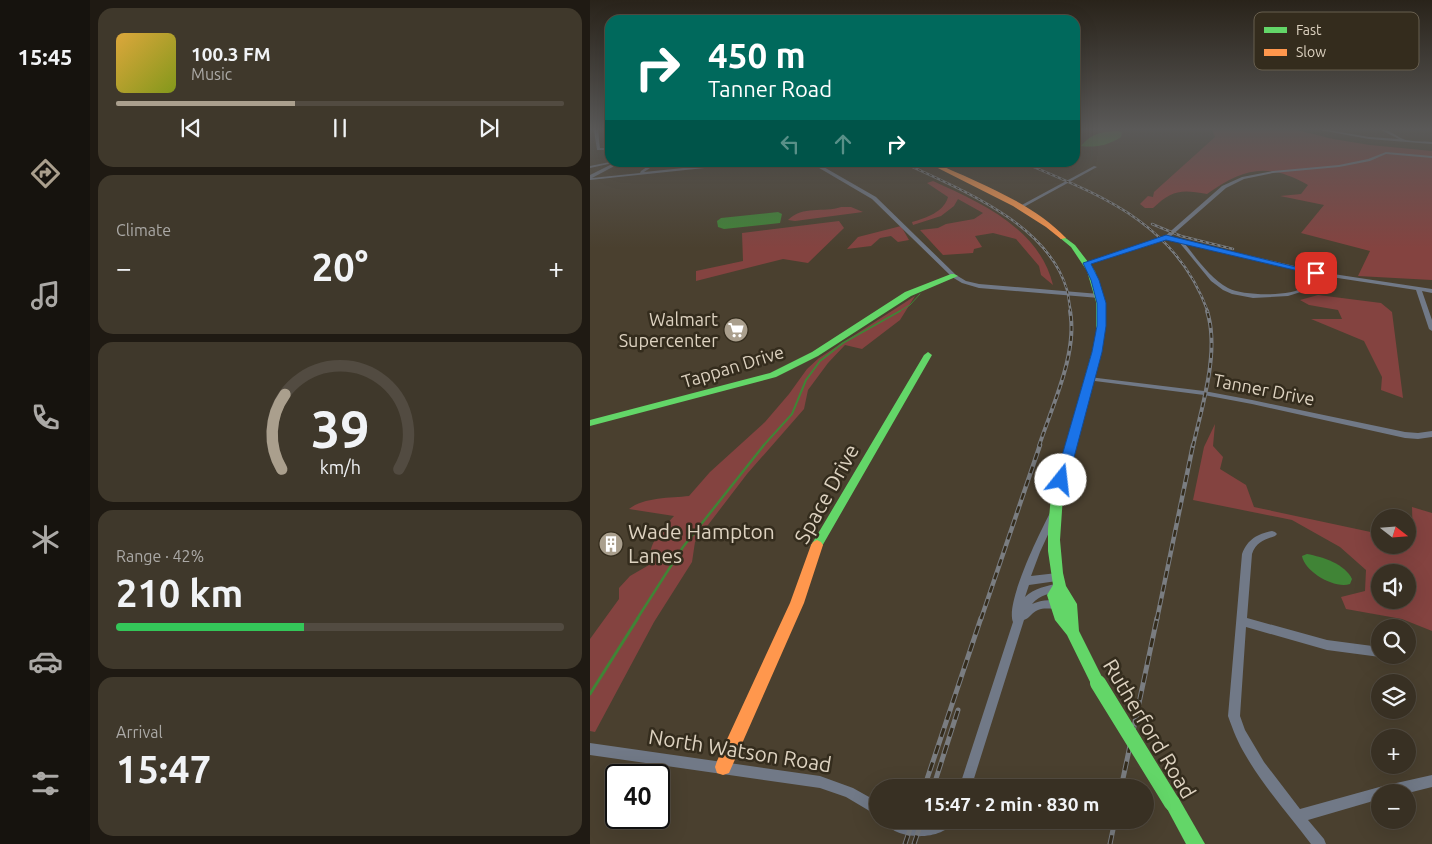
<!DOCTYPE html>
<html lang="en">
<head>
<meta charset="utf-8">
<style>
	:root { --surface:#383023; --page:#3f382b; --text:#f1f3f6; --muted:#aba9a6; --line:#524b41; --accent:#aa9f8d }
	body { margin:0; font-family:Ubuntu,sans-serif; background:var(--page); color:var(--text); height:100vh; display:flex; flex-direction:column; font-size:19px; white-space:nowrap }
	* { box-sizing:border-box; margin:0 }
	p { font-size:16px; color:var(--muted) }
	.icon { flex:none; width:28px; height:28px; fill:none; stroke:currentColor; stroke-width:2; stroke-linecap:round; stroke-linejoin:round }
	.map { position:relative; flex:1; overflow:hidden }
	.drawer { display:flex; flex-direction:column; gap:8px; padding:8px; background:#1f1a13; width:500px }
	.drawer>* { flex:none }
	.top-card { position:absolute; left:15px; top:15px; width:475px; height:152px; border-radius:15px; box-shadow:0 5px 20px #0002,0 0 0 1px var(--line); background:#00695c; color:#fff; overflow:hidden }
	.needle { width:32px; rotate:107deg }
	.fabs { position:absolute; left:781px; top:509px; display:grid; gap:10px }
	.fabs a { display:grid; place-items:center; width:45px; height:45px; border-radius:50%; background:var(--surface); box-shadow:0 5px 20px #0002,0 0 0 1px var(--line); font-size:25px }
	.speed { position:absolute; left:15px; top:764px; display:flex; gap:10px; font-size:25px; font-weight:700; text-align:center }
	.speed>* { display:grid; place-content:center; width:65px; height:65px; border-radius:50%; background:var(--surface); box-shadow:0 5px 20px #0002,0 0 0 1px var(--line); line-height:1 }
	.speed .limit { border:2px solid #111; border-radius:8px; background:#fff; color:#111 }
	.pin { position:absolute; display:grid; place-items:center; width:42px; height:42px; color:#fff; margin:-21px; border-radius:10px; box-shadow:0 2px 8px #0006 }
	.me { position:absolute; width:55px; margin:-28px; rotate:16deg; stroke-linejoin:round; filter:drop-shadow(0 0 4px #0008) }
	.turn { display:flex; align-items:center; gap:18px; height:105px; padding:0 20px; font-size:22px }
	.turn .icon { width:65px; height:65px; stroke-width:2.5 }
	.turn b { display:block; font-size:35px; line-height:42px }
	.lanes { display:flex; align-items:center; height:48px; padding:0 20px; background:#0003; justify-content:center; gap:25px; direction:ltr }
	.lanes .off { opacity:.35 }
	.big { font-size:38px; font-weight:600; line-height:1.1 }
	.drawer .tile { flex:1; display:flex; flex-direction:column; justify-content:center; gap:8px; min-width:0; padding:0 18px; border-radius:15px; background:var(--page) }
	.drawer .dial { align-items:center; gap:0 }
	.dial svg { height:130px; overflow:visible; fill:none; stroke:var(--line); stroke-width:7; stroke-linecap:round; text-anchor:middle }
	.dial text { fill:var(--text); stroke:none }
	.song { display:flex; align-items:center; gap:15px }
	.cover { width:60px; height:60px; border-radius:8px; background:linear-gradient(135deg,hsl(40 70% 55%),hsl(70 70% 35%)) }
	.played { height:5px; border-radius:2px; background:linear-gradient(90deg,var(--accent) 40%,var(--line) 40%) }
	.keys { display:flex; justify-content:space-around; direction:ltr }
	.heat { display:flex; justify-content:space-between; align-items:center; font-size:28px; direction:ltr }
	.charge { height:8px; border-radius:4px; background:linear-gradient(90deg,#34c759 42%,var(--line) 0) }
	.trip { position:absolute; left:279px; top:779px; width:285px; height:50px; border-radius:25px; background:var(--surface); box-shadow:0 5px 20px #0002,0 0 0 1px var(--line); font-weight:600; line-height:50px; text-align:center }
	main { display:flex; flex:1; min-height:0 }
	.dock { display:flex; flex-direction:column; width:90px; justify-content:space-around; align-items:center; background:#16130e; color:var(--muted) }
	.dock .icon { width:35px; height:35px }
	.dock .selected { color:var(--accent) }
	.dock b { font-size:22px; color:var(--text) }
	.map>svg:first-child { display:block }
	.green { fill:#844340; fill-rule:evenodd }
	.water { fill:#408436 }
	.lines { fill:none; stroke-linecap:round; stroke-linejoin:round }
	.stream-far3 { stroke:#408436; stroke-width:1 }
	.stream-far2 { stroke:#408436; stroke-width:2 }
	.stream-far1 { stroke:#408436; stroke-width:2.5 }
	.stream { stroke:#408436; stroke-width:3 }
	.street { fill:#717987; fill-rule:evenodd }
	.fast { fill:#63d668; fill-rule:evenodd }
	.slow { fill:#ff974d; fill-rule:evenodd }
	.rail-far3-casing { stroke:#7a7d81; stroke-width:2.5 }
	.rail-far2-casing { stroke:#7a7d81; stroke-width:4 }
	.rail-far1-casing { stroke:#7a7d81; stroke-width:4.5 }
	.rail-casing { stroke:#7a7d81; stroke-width:5 }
	.rail-far3 { stroke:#342c1d; stroke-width:1; stroke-dasharray:3; stroke-linecap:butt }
	.rail-far2 { stroke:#342c1d; stroke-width:2; stroke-dasharray:5; stroke-linecap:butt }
	.rail-far1 { stroke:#342c1d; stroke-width:2.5; stroke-dasharray:7; stroke-linecap:butt }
	.rail { stroke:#342c1d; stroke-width:3; stroke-dasharray:9; stroke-linecap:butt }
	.fast-bridge { stroke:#63d668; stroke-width:16 }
	.route { fill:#1a73e8; stroke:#114b97 }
	.labels { text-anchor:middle; stroke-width:5; stroke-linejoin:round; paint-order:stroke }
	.poi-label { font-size:18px; fill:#ddd2c0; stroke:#342c1d; text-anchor:end }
	.street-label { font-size:18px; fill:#ddd2c0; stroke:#342c1d }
	.near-street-label { font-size:21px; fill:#ddd2c0; stroke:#342c1d }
	.near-poi-label { font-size:21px; fill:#ddd2c0; stroke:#342c1d; text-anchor:start }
	.key { fill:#342c1d; stroke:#675e4e; stroke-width:1 }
	.key-label { font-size:14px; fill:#ddd2c0 }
</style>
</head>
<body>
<main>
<nav class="dock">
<b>15:45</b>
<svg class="icon selected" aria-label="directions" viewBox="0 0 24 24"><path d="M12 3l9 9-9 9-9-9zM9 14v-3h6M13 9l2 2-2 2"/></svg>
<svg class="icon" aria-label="music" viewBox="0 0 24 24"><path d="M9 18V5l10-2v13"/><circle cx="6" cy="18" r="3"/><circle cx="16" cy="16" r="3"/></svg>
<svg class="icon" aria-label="phone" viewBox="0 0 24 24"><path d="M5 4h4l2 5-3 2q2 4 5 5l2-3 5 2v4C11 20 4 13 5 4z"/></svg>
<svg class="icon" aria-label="climate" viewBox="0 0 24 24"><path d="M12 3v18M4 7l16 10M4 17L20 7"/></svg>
<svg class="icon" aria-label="car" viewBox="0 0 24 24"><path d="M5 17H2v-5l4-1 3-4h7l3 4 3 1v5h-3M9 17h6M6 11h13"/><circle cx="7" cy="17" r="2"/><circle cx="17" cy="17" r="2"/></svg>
<svg class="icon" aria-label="filters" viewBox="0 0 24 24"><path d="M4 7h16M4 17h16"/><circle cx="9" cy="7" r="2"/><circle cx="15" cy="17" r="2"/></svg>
</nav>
<section class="drawer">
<div class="tile">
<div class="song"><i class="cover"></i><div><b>100.3 FM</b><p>Music</p></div></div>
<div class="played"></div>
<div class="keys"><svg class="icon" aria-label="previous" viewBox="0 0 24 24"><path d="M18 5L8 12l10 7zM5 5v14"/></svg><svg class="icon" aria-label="pause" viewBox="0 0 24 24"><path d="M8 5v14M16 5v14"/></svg><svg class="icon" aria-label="next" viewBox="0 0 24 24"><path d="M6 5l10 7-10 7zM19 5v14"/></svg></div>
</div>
<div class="tile"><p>Climate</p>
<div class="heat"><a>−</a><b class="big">20°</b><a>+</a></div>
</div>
<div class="tile dial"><svg viewBox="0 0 100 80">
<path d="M14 69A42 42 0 1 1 86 69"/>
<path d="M14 69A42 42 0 0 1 16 23" stroke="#aa9f8d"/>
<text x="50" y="56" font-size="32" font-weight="700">39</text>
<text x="50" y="72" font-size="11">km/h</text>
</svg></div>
<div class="tile"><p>Range · 42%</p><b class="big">210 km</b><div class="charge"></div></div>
<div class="tile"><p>Arrival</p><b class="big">15:47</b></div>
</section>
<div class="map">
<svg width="842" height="844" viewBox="0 0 842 844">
	<rect width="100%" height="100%" fill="#4a402f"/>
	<g class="green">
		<path d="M622 130H707L743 139 780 145 842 151V280L768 276 780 251 711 233 734 205 690 196 711 194 718 185C677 162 654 168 617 194 591 189 582 190 563 208H555L550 204 558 196 563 197 564 192 625 137Z"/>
		<path d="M343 181C391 203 449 228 463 285L451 275 449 266 426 239 403 233 385 236 392 247 384 249 383 253 353 255 330 230 348 228 356 224 384 219 393 213 368 199 364 206 351 216 323 225 322 222C336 218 354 212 358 197L337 183Z"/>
		<path d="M251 207H261L273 212 205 221 198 220C213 205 233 213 251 207Z"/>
		<polygon points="249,221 254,228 218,263 193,259 106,281 106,271 153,261 152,233"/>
		<polygon points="311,226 319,240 308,242 301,236 290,238 281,246 257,249 268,237"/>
		<polygon points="728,295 791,303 802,312 813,398 791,390 792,377 774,341 721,319 752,319 748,310 719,305 710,300"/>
		<path d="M325 296 310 320 272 349 255 345 238 363 218 390 214 409 157 474 105 542 102 562 64 622 5 732 0 731V639L29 599V588L40 576 59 565C59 542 69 533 84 516L39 509C54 497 81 498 99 496L120 472 175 422 199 394 217 369 229 358Z"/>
		<path d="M625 424 623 446 633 457 630 469 656 485 664 507 790 534V545H818V540L823 541 822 507 842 513V631L812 619 756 609 751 597 775 591 776 570 750 547 702 520 603 500 614 447ZM818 572V600H790V572Z"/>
	</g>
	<g class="water">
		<path d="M528 131 532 132 531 137C519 145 505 148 491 146 500 134 513 131 528 131Z"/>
		<polygon points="188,212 192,214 190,223 134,229 128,227 127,221 131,218"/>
		<path d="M717 554C733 557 755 564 762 579L760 584C744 589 715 572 712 556Z"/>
	</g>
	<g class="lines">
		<polyline class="stream-far3" points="308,312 320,305 330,294"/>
		<polyline class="stream-far2" points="173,446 202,414 216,380 230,361 253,343 310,311"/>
		<polyline class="stream-far1" points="47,619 93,547 174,445"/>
		<polyline class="stream" points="0,694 48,618"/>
		<g class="street">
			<polygon points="4,130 8,130 10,148 20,148 20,150 7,150"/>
			<path d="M730 130H738L779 137 809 139 791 130C802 130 805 136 813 139 820 142 834 141 842 142V144L779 139Z"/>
			<path d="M796 152 842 156V158L796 154 780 161 749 167 683 173 654 179 636 188 580 237 730 272 842 289V293L832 291 842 320V331L839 329 826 290 728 275 717 290 698 296 663 298 642 294 633 290 621 281 589 242 576 240 499 264 494 263 574 237 632 186 652 177 683 171 749 165 778 159ZM595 244 723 274C720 278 718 284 714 287 701 297 653 296 638 288 621 279 607 259 595 244Z"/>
			<polygon points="20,162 23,163 0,168 0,166"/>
			<polygon points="26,162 32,162 2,178 50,173 51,171 64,162 69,162 54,172 153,162 172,162 0,180 0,175"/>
			<polygon points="219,162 225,162 286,197 366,275 376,281 389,284 509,294 512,296 509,298 389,288 372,283 362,277 282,199"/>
			<polygon points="504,166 507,167 432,208 428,207"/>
			<polygon points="499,377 614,391 662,400 815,432 828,433 842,431 842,437 828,439 815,438 662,404 614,395 497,380 496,379"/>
			<path d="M463 512 466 513 467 515 450 552 441 576 467 573 470 574 472 577 470 580 467 581 439 585 435 597C444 588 457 586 469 583L472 584 474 587 472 590C461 594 450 594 442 604 451 600 460 599 470 602L471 605 470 608C463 610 455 607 448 610 442 612 440 618 434 620L381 788H369L423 622C415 603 450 532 460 513Z"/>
			<path d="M682 531 685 532 687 534 685 536C674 540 666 542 662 554L657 618 737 640 790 647V655H794L790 657 737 650 656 627 650 716 655 730 674 762 710 809 793 786 842 775V787L818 793 790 792V799L718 820 734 839 736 844H721C699 815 674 787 656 756 648 743 643 730 638 716L652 554C658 539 667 534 682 531Z"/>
			<polygon points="0,743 230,776 263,788 288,802 288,816 256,797 230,788 0,755"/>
			<path d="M294 820H312L329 824 337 823 347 820H364C355 842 302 841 294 820Z"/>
		</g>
		<g class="fast">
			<polygon points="473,236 485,245 505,271 514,302 514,338 473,496 470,540 473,573 476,586 487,604 489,631 515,683 513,688 508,690 503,688 477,635 465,620 457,595 463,585 458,551 458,529 461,496 506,338 506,302 497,271 481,247 470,238"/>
			<polygon points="361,274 364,274 368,276 321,296 228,356 186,377 0,426 0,420 180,373 222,352 315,292"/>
			<polygon points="338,352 342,355 231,548 227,550 223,548 221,545 223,542 334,355"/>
			<polygon points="582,795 588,797 615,844 596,844 574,803 576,797"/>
		</g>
		<g class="slow">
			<path d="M336 162H343C387 182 443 203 476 238L471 239 456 227 423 206Z"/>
			<polygon points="227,540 231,542 233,545 214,603 139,773 133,775 127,773 125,767 127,761 200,603 221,545 223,542"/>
		</g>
		<defs>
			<g id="rail-far3">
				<path d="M312 162C369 189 458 223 477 290 479 297 479 305 481 312"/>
				<path d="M432 162C512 196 586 223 618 312"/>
				<polyline points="562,224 591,236 643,249"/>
			</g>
			<g id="rail-far2">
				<path d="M449 446C462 406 488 353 480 311"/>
				<path d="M603 446C612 406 630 351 617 311"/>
			</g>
			<g id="rail-far1">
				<polyline points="391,619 450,445"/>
				<polyline points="567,619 603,445"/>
			</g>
			<g id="rail">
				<polyline points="334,788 391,618"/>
				<polyline points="343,788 368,710"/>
				<polyline points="531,788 567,618"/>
				<polyline points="315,844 323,820"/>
				<polyline points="324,844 332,820"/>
				<polyline points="520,844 525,820"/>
			</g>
		</defs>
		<use href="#rail-far3" class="rail-far3-casing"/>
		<use href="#rail-far2" class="rail-far2-casing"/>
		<use href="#rail-far1" class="rail-far1-casing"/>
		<use href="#rail" class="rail-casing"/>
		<use href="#rail-far3" class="rail-far3"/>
		<use href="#rail-far2" class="rail-far2"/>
		<use href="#rail-far1" class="rail-far1"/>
		<use href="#rail" class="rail"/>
		<polyline class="fast-bridge" points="508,683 582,803"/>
	</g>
	<linearGradient id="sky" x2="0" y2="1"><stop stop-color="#29231a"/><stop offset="0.52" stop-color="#5a5958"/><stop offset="1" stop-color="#5a5958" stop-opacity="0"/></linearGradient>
	<rect width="842" height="248" fill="url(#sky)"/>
	<polygon class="route" points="576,235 730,273 726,275 576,240 501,264 509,280 516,303 516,326 512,352 478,480 476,483 467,483 465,480 502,352 507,326 507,303 501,280 493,263"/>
	<defs>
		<symbol id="supermarket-disc" viewBox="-11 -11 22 22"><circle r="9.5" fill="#aa9f8d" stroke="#342c1d"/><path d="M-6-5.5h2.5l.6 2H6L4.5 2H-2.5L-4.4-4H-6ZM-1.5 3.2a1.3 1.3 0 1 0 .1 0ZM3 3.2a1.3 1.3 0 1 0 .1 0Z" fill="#fff"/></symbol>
		<symbol id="building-disc" viewBox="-11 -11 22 22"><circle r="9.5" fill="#aa9f8d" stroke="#342c1d"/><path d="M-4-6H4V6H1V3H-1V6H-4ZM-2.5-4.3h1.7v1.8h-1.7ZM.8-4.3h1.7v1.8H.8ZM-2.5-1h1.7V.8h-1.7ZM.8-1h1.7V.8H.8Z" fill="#fff"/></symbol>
	</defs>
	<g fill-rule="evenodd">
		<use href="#supermarket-disc" x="132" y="316" width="28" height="28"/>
		<use href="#building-disc" x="7" y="530" width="28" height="28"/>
	</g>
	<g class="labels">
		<g class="poi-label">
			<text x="128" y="326">Walmart<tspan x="128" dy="21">Supercenter</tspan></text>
		</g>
		<g class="street-label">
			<text transform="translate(143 367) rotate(-17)" y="6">Tappan Drive</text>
			<text transform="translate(674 390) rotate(11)" y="6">Tanner Drive</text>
		</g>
		<g class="near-street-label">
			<text transform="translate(237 494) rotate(-61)" y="7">Space Drive</text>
			<text transform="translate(559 729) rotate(59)" y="7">Rutherford Road</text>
			<text transform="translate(150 751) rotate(9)" y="7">North Watson Road</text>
		</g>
		<g class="near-poi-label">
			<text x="38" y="539">Wade Hampton<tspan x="38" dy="24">Lanes</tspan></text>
		</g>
	</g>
	<rect x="664" y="12" width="165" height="58" rx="8" class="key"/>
	<rect x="674" y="27" width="23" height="6" fill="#63d668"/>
	<rect x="674" y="49" width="23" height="7" fill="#ff974d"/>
	<g class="key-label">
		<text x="706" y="35">Fast</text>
		<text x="706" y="57">Slow</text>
	</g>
</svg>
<div class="fabs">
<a><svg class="needle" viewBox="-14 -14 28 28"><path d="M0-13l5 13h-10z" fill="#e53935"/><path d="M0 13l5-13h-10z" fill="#aba9a6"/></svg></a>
<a><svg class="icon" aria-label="sound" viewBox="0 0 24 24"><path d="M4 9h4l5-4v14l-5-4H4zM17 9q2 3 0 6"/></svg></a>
<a><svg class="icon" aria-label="search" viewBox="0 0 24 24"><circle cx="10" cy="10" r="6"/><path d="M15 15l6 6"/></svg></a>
<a><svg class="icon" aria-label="layers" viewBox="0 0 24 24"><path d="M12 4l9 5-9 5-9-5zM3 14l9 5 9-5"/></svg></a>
<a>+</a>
<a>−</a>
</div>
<div class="speed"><div class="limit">40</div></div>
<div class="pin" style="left:726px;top:273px;background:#d93025"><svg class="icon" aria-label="arrive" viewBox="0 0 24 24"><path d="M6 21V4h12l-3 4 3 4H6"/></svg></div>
<svg class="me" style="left:471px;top:480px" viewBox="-20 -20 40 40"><circle r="19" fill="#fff"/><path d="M0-13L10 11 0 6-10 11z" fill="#1a73e8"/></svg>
<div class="trip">15:47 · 2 min · 830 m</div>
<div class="top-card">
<div class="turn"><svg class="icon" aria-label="right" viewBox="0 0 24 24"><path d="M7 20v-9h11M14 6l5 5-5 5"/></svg><div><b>450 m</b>Tanner Road</div></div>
<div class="lanes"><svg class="icon off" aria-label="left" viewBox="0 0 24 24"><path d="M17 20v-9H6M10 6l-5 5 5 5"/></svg><svg class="icon off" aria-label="ahead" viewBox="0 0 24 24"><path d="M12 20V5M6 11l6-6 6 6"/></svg><svg class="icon" aria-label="right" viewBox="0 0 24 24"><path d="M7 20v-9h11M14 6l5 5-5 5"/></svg></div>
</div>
</div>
</main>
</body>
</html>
